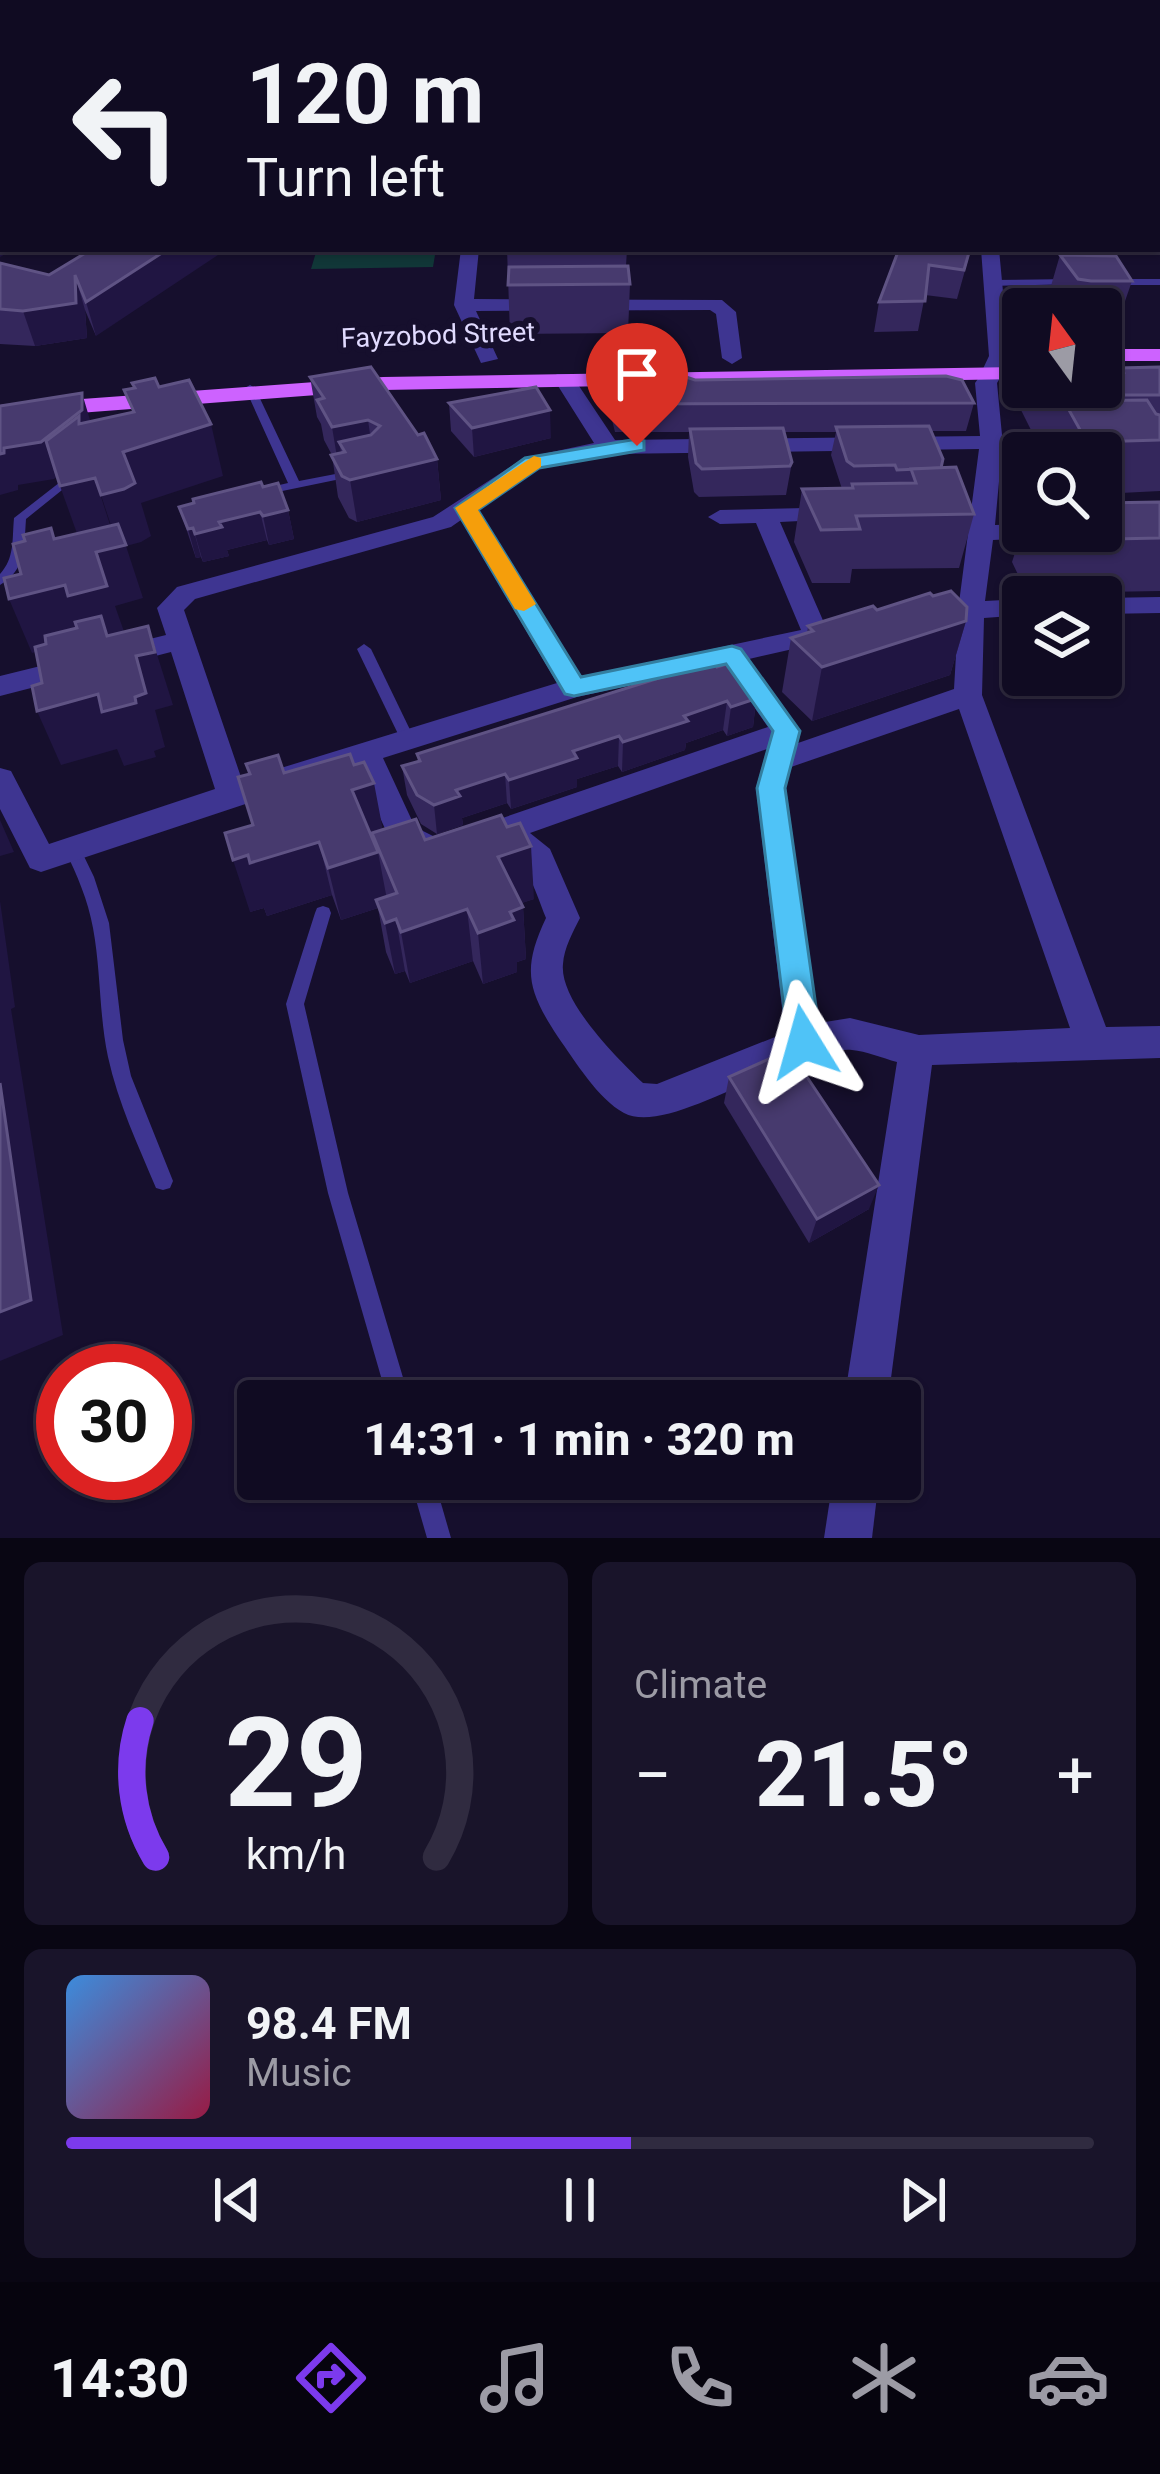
<!DOCTYPE html>
<html lang="en">
<head>
<meta charset="utf-8">
<style>
	:root { --surface:#100b22; --page:#19142a; --text:#f1f3f6; --muted:#9c9ba5; --line:#302b40; --accent:#7c3aed }
	body { margin:0; font-family:Roboto,sans-serif; background:var(--page); color:var(--text); height:100vh; display:flex; flex-direction:column; font-size:45px; white-space:nowrap }
	* { box-sizing:border-box; margin:0 }
	p { font-size:39px; color:var(--muted) }
	.icon { flex:none; width:66px; height:66px; fill:none; stroke:currentColor; stroke-width:2; stroke-linecap:round; stroke-linejoin:round }
	.map { position:relative; height:1538px; overflow:hidden }
	.side { display:flex; flex-direction:column; gap:24px; padding:24px; background:#090613; flex:1 }
	.side>* { flex:none }
	.banner { position:absolute; left:0px; top:0px; width:1161px; height:252px; box-shadow:0 3px 9px #0004,0 0 0 3px var(--line); background:#100b22; color:var(--text); overflow:hidden }
	.needle { width:78px; rotate:345deg }
	.buttons { position:absolute; left:1002px; top:288px; display:grid; gap:24px }
	.buttons a { display:grid; place-items:center; width:120px; height:120px; border-radius:12px; background:var(--surface); box-shadow:0 3px 9px #0004,0 0 0 3px var(--line); font-size:60px }
	.speed { position:absolute; left:36px; top:1344px; display:flex; gap:24px; font-size:60px; font-weight:700; text-align:center }
	.speed>* { display:grid; place-content:center; width:156px; height:156px; border-radius:50%; background:var(--surface); box-shadow:0 3px 9px #0004,0 0 0 3px var(--line); line-height:1 }
	.speed .limit { border:18px solid #d22; background:#fff; color:#111 }
	.pin { position:absolute; display:grid; place-items:center; width:102px; height:102px; color:#fff; margin:-123px -51px; border-radius:50% 50% 50% 0; rotate:-45deg; box-shadow:0 0 12px #0007 }
	.pin .icon { rotate:45deg }
	.me { position:absolute; width:132px; margin:-66px; rotate:352deg; stroke-linejoin:round; filter:drop-shadow(0 0 9px #0008) }
	.turn { display:flex; align-items:center; gap:42px; height:252px; padding:0 48px; font-size:54px }
	.turn .icon { width:156px; height:156px; stroke-width:2.5 }
	.turn b { display:block; font-size:84px; line-height:102px }
	.big { font-size:90px; font-weight:800; line-height:1.1 }
	.side .tile { flex:1; display:flex; flex-direction:column; justify-content:center; gap:18px; min-width:0; padding:0 42px; border-radius:18px; background:var(--page) }
	.side .dial { align-items:center; gap:0 }
	.dial svg { height:312px; overflow:visible; fill:none; stroke:var(--line); stroke-width:7; stroke-linecap:round; text-anchor:middle }
	.dial text { fill:var(--text); stroke:none }
	.song { display:flex; align-items:center; gap:36px }
	.cover { width:144px; height:144px; border-radius:18px; background:linear-gradient(135deg,hsl(210 70% 55%),hsl(340 70% 35%)) }
	.played { height:12px; border-radius:6px; background:linear-gradient(90deg,var(--accent) 55%,var(--line) 55%) }
	.keys { display:flex; justify-content:space-around; direction:ltr }
	.heat { display:flex; justify-content:space-between; align-items:center; font-size:66px; direction:ltr }
	.side .tiles { flex:1; display:grid; gap:24px; grid-template-columns:1fr 1fr }
	.tile:last-child { grid-column:span 2 }
	.trip { position:absolute; left:237px; top:1380px; width:684px; height:120px; border-radius:12px; background:var(--surface); box-shadow:0 3px 9px #0004,0 0 0 3px var(--line); font-weight:800; line-height:120px; text-align:center }
	.tab-bar { display:flex; height:192px; justify-content:space-around; align-items:center; background:#06040e; color:var(--muted) }
	.tab-bar .icon { width:84px; height:84px }
	.tab-bar .current { color:var(--accent) }
	.tab-bar b { font-size:54px; color:var(--text) }
	.map>svg:first-child { display:block }
	.green { fill:#113738 }
	.lines { fill:none; stroke-linecap:round; stroke-linejoin:round }
	.service { fill:#3e3591; fill-rule:evenodd }
	.minor { fill:#3e3591; fill-rule:evenodd }
	.tertiary { fill:#3e3591; fill-rule:evenodd }
	.primary { fill:#cd62ff; fill-rule:evenodd }
	.wall { fill:#34275c }
	.shaded-wall { fill:#201542 }
	.building { fill:#473a6e; stroke:#5f5384; stroke-width:3 }
	.route { fill:#4fc3f7; stroke:#337fa1; stroke-width:3 }
	.slow { fill:#f59e0b }
	.labels { text-anchor:middle; stroke-width:12; stroke-linejoin:round; paint-order:stroke }
	.far-street-label { font-size:27px; fill:#e1dbff; stroke:#160f2d }
</style>
</head>
<body>
<div class="map">
<svg width="1160" height="1538" viewBox="0 0 1160 1538">
	<rect width="100%" height="100%" fill="#160f2d"/>
	<polygon class="green" points="317,249 436,249 433,267 311,269"/>
	<g class="lines">
		<g class="service">
			<polygon points="1072,279 1077,282 1075,284 991,286 986,283 991,280"/>
			<polygon points="1160,279 1160,285 1114,285 1109,282 1114,279"/>
			<polygon points="250,385 255,388 299,481 351,471 355,472 355,476 258,496 258,490 288,483 245,388"/>
			<path d="M73 472 77 474V478L26 519C24 547 26 570 0 585V574C15 558 12 539 14 518Z"/>
			<polygon points="364,644 371,649 414,738 412,742 407,743 400,738 357,649"/>
			<path d="M73 844 79 846 94 877 109 923 123 1040 131 1076 173 1181 170 1188 163 1190 156 1188C138 1145 118 1103 108 1057 99 1015 101 971 93 928 88 900 77 875 65 850L67 846Z"/>
			<polygon points="323,906 329,908 331,913 304,1004 348,1193 410,1401 388,1401 328,1193 286,1004 315,913 317,908"/>
			<polygon points="410,1479 434,1479 451,1538 427,1538"/>
		</g>
		<g class="minor">
			<polygon points="622,0 740,0 619,3"/>
			<polygon points="816,0 828,0 830,3 818,3"/>
			<rect x="1158" y="15" width="2" height="8"/>
			<rect x="1158" y="50" width="2" height="8"/>
			<rect x="1158" y="159" width="2" height="10"/>
			<polygon points="461,249 479,249 474,299 722,300 736,312 742,358 732,364 722,358 716,314 710,310 476,311 498,359 481,363 454,305"/>
			<path d="M992 367 1003 373 997 383 1002 435 1160 433V447L1002 449 995 525 1023 524V531H1043L1031 538 993 540 985 601 1023 599V615L984 618 982 695 1106 1027 1160 1026V1058L932 1065 888 1401H844L897 1062C882 1058 866 1051 852 1050 791 1046 670 1138 624 1113 598 1099 575 1061 558 1037 527 990 522 969 546 918 528 872 528 861 482 843L477 834 482 825 768 727 724 664 577 697 383 758 415 827 439 839 444 848 439 857 428 860 392 844 357 767 41 872 30 868 0 809V768L11 771 49 844 215 789 171 652 0 696V676L166 635 157 608 177 587 433 517 524 458 594 443 553 378 557 374H571L615 440 980 436 975 383 985 369ZM979 449 959 603 927 605 914 614 927 623 958 620 954 689 798 743 801 731 749 659 837 639 840 633 825 625 780 522 840 519 849 517V507L720 510 708 517 720 524 756 523 801 630 581 677 478 509 539 468 608 454ZM461 520 557 683 242 780 184 610 195 599 451 527ZM959 709 1070 1028 919 1035 850 1018 819 1023 786 788 791 767ZM767 749 756 788 785 1033 657 1084 643 1083C618 1059 559 1001 563 964 564 948 573 932 580 918L550 849 530 833Z"/>
			<polygon points="1160,597 1160,613 1101,614 1101,598"/>
			<polygon points="833,1479 879,1479 872,1538 824,1538"/>
		</g>
		<g class="tertiary">
			<polygon points="959,0 971,0 972,3 960,3"/>
			<polygon points="981,249 999,249 1009,356 999,377 992,379 981,373 989,356"/>
		</g>
		<g class="primary">
			<rect x="1101" y="349" width="59" height="12"/>
			<polygon points="1023,367 1023,379 383,390 0,419 0,405 383,377"/>
		</g>
	</g>
	<g class="wall">
		<rect x="0" y="25" width="3" height="17"/>
		<polygon points="1158,175 1160,175 1160,251 1059,252 1058,249 1158,249"/>
		<polygon points="92,249 96,336 85,310 87,338 35,346 0,344 0,263 49,275"/>
		<polygon points="507,249 627,249 626,266 630,284 628,333 510,334"/>
		<polygon points="899,249 971,249 957,299 925,295 918,331 874,332 879,302"/>
		<polygon points="1060,255 1132,281 1115,330 1101,330 1101,309 1050,309 1046,303"/>
		<polygon points="1160,367 1160,491 1101,494 1101,453 1048,453 1055,430 1031,430 1020,408 1026,387 1101,387 1109,372 1119,372 1120,368"/>
		<polygon points="310,377 418,435 437,459 441,500 357,522 349,518 338,497 332,455 324,440 321,424 317,417"/>
		<polygon points="609,380 695,380 974,403 966,431 932,431 941,468 974,514 959,568 852,569 850,583 812,583 794,542 802,489 842,489 831,455 836,432 784,432 792,462 786,495 699,497 694,492 688,457 689,432 615,432 609,408"/>
		<polygon points="449,403 551,438 474,457 451,431"/>
		<polygon points="263,487 288,510 294,539 269,545 267,540 227,550 229,556 203,562 201,557 196,558 179,507"/>
		<polygon points="1160,502 1160,591 1047,593 1045,588 1025,589 1012,562 1023,528 1023,531 1101,531"/>
		<polygon points="933,596 966,621 950,675 812,721 782,692 791,638 807,633 808,626"/>
		<polygon points="717,667 757,692 753,727 727,736 723,730 686,743 685,750 622,772 618,766 577,779 577,787 511,809 507,803 462,818 463,825 437,834 421,824 407,795 402,766 418,762 417,754"/>
		<polygon points="284,773 382,830 425,840 534,899 521,903 523,907 526,959 517,962 517,972 483,984 473,961 410,983 405,971 395,974 386,952 378,908 341,920 332,895 267,916 264,908 250,912 252,825 238,777"/>
		<polygon points="729,1077 869,1209 809,1243 724,1103"/>
	</g>
	<g class="shaded-wall">
		<polygon points="3,216 3,249 14,249 0,257 0,217"/>
		<polygon points="168,249 227,249 96,336 86,302"/>
		<polygon points="75,275 85,310 87,338 35,346 23,311"/>
		<polygon points="82,393 93,430 88,451 54,479 18,485 18,490 0,495 0,454 4,448"/>
		<polygon points="550,410 551,438 474,457 472,428"/>
		<polygon points="368,420 374,462 339,442 344,468 339,469 332,427"/>
		<polygon points="211,424 223,476 141,503 151,536 141,542 126,546 143,598 115,606 127,640 85,639 32,653 9,599 96,552 118,547 101,495 123,452"/>
		<polygon points="437,459 441,500 357,522 350,480"/>
		<polygon points="95,478 112,531 79,539 60,486"/>
		<polygon points="288,510 294,539 269,545 263,516"/>
		<polygon points="260,512 267,540 227,550 229,556 203,562 195,534 219,522"/>
		<polygon points="193,528 201,557 196,558 188,529"/>
		<polygon points="966,621 950,675 812,721 822,667"/>
		<polygon points="148,626 173,705 155,710 165,747 154,751 156,757 124,766 117,749 61,765 37,711 98,694 135,697 136,656"/>
		<polygon points="757,692 753,727 727,736 731,707"/>
		<polygon points="727,701 723,730 686,743 685,750 622,772 623,742 684,716"/>
		<polygon points="619,736 618,766 577,779 577,787 511,809 509,780 573,751"/>
		<polygon points="505,774 507,803 462,818 463,825 437,834 434,805 456,790"/>
		<polygon points="374,783 384,836 372,833 373,840 352,790"/>
		<polygon points="0,820 14,852 0,856"/>
		<polygon points="319,842 332,895 267,916 264,908 250,912 233,860 248,855"/>
		<polygon points="531,846 534,899 502,910 498,857"/>
		<polygon points="378,852 388,905 376,900 378,908 341,920 328,868"/>
		<polygon points="0,901 15,1007 11,1009 63,1335 0,1361"/>
		<polygon points="523,907 526,959 517,962 517,972 483,984 478,933 510,912"/>
		<polygon points="467,909 473,961 410,983 401,932"/>
		<polygon points="396,919 405,971 395,974 385,923"/>
		<polygon points="879,1185 869,1209 809,1243 817,1219"/>
	</g>
	<g class="building">
		<polygon points="1,0 136,0 134,3 3,3 3,25 0,25"/>
		<rect x="1158" y="175" width="2" height="55"/>
		<polygon points="3,177 3,216 0,217 0,179"/>
		<polygon points="92,249 168,249 86,302 75,275 76,303 23,311 0,309 0,263 49,275"/>
		<polygon points="899,249 970,249 964,270 929,265 925,301 879,302"/>
		<polygon points="1060,255 1116,256 1132,281 1091,281 1078,279"/>
		<polygon points="628,266 630,284 508,285 509,267"/>
		<polygon points="371,367 418,435 424,433 437,459 350,480 342,476 331,455 345,452 339,442 371,435 380,426 368,420 332,427 317,400 324,398 310,377"/>
		<polygon points="1160,367 1160,395 1124,395 1109,372 1123,372 1120,368"/>
		<polygon points="680,375 695,380 946,376 962,380 974,403 616,404 609,380"/>
		<polygon points="1101,376 1109,376 1124,401 1039,402 1031,387 1101,387"/>
		<polygon points="155,378 159,387 189,380 211,424 123,452 135,483 124,489 101,495 95,478 60,486 46,441 79,416 79,424 134,412 124,390 135,388 132,383"/>
		<polygon points="536,387 550,410 472,428 449,403"/>
		<polygon points="82,393 82,410 41,442 4,448 4,453 0,454 0,406"/>
		<polygon points="1147,400 1156,414 1160,415 1160,440 1092,442 1084,437 1064,401"/>
		<polygon points="929,426 943,459 941,468 897,470 895,465 854,466 847,461 836,427"/>
		<polygon points="783,428 792,462 790,466 702,469 696,463 690,429"/>
		<polygon points="956,467 974,514 856,516 860,529 821,530 802,489 853,488 852,484 916,483 911,469"/>
		<polygon points="261,482 263,487 278,483 288,510 263,516 260,512 219,522 222,527 195,534 193,528 188,529 179,507 194,503 193,499"/>
		<polygon points="1160,502 1160,538 1066,540 1063,535 1043,536 1040,531 1101,531 1101,503"/>
		<polygon points="118,524 126,545 96,552 107,586 68,596 65,585 9,599 4,578 21,574 13,544 25,541 23,535 51,528 54,539"/>
		<polygon points="951,591 967,607 966,621 822,667 791,638 813,631 808,626 873,606 877,610 930,593 933,596"/>
		<polygon points="101,616 107,636 148,626 155,652 136,656 146,693 135,697 136,703 102,712 98,694 37,711 32,686 42,683 35,647 46,644 45,636 77,628 75,622"/>
		<polygon points="713,661 717,667 733,662 757,692 754,693 758,698 731,707 727,701 684,716 688,721 623,742 619,736 573,751 577,758 509,780 505,774 456,790 460,796 434,805 417,795 402,766 420,761 417,754"/>
		<polygon points="350,754 354,765 364,762 374,783 352,790 378,852 328,868 319,842 250,863 248,855 233,860 225,833 253,825 238,777 250,774 246,764 278,755 284,773"/>
		<polygon points="501,815 507,827 520,823 531,846 498,857 523,907 510,912 514,920 478,933 467,909 401,932 396,919 385,923 376,900 397,893 372,833 416,819 425,840"/>
		<polygon points="789,1050 879,1185 817,1219 729,1077"/>
		<polygon points="0,1083 31,1300 0,1312"/>
	</g>
	<polygon class="route" points="637,439 644,441 644,450 539,468 478,510 581,677 732,646 741,649 800,731 785,788 821,1042 816,1052 804,1056 793,1052 788,1042 757,788 773,731 726,664 574,696 565,694 455,508 525,458"/>
	<polygon class="slow" points="534,456 541,458 541,467 478,510 536,604 524,611 515,609 455,508"/>
	<g class="labels">
		<g class="far-street-label">
			<text transform="translate(438 335) rotate(-2)" y="9">Fayzobod Street</text>
		</g>
	</g>
</svg>
<div class="buttons">
<a><svg class="needle" viewBox="-14 -14 28 28"><path d="M0-13l5 13h-10z" fill="#e53935"/><path d="M0 13l5-13h-10z" fill="#9c9ba5"/></svg></a>
<a><svg class="icon" aria-label="search" viewBox="0 0 24 24"><circle cx="10" cy="10" r="6"/><path d="M15 15l6 6"/></svg></a>
<a><svg class="icon" aria-label="layers" viewBox="0 0 24 24"><path d="M12 4l9 5-9 5-9-5zM3 14l9 5 9-5"/></svg></a>
</div>
<div class="speed"><div class="limit">30</div></div>
<div class="pin" style="left:637px;top:446px;background:#d93025"><svg class="icon" aria-label="arrive" viewBox="0 0 24 24"><path d="M6 21V4h12l-3 4 3 4H6"/></svg></div>
<svg class="me" style="left:804px;top:1042px" viewBox="-20 -20 40 40"><path d="M0-17L14 15 0 8-14 15z" fill="#4fc3f7" stroke="#fff" stroke-width="4"/></svg>
<div class="trip">14:31 · 1 min · 320 m</div>
<div class="banner">
<div class="turn"><svg class="icon" aria-label="left" viewBox="0 0 24 24"><path d="M17 20v-9H6M10 6l-5 5 5 5"/></svg><div><b>120 m</b>Turn left</div></div>
</div>
</div>
<section class="side">
<div class="tiles">
<div class="tile dial"><svg viewBox="0 0 100 80">
<path d="M14 69A42 42 0 1 1 86 69"/>
<path d="M14 69A42 42 0 0 1 10 34" stroke="#7c3aed"/>
<text x="50" y="56" font-size="32" font-weight="700">29</text>
<text x="50" y="72" font-size="11">km/h</text>
</svg></div>
<div class="tile"><p>Climate</p>
<div class="heat"><a>−</a><b class="big">21.5°</b><a>+</a></div>
</div>
<div class="tile">
<div class="song"><i class="cover"></i><div><b>98.4 FM</b><p>Music</p></div></div>
<div class="played"></div>
<div class="keys"><svg class="icon" aria-label="previous" viewBox="0 0 24 24"><path d="M18 5L8 12l10 7zM5 5v14"/></svg><svg class="icon" aria-label="pause" viewBox="0 0 24 24"><path d="M8 5v14M16 5v14"/></svg><svg class="icon" aria-label="next" viewBox="0 0 24 24"><path d="M6 5l10 7-10 7zM19 5v14"/></svg></div>
</div>
</div>
</section>
<nav class="tab-bar">
<b>14:30</b>
<svg class="icon current" aria-label="directions" viewBox="0 0 24 24"><path d="M12 3l9 9-9 9-9-9zM9 14v-3h6M13 9l2 2-2 2"/></svg>
<svg class="icon" aria-label="music" viewBox="0 0 24 24"><path d="M9 18V5l10-2v13"/><circle cx="6" cy="18" r="3"/><circle cx="16" cy="16" r="3"/></svg>
<svg class="icon" aria-label="phone" viewBox="0 0 24 24"><path d="M5 4h4l2 5-3 2q2 4 5 5l2-3 5 2v4C11 20 4 13 5 4z"/></svg>
<svg class="icon" aria-label="climate" viewBox="0 0 24 24"><path d="M12 3v18M4 7l16 10M4 17L20 7"/></svg>
<svg class="icon" aria-label="car" viewBox="0 0 24 24"><path d="M5 17H2v-5l4-1 3-4h7l3 4 3 1v5h-3M9 17h6M6 11h13"/><circle cx="7" cy="17" r="2"/><circle cx="17" cy="17" r="2"/></svg>
</nav>
</body>
</html>
